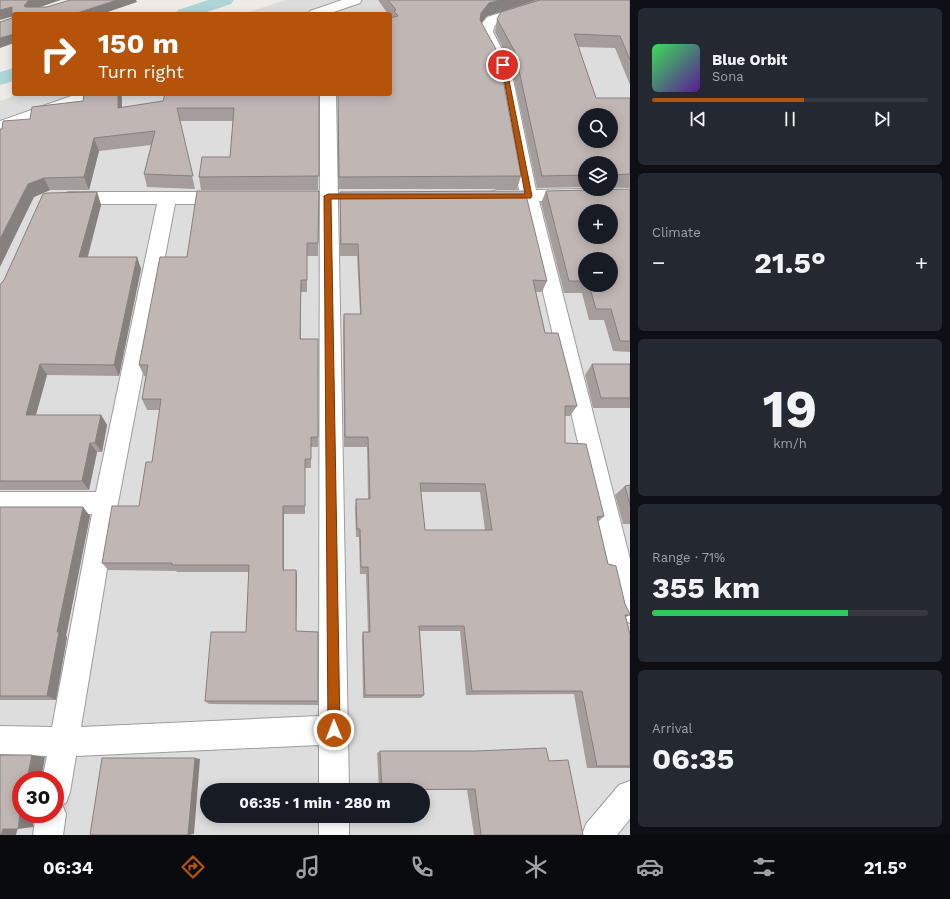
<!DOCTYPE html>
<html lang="en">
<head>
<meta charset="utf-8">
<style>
	:root { --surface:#171b24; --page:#242831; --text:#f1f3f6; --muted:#9ea1a6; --line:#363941; --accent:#b45309 }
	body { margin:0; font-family:"Work Sans",sans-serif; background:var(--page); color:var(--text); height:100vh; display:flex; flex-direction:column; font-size:15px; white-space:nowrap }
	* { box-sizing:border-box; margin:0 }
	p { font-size:13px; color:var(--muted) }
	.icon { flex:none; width:22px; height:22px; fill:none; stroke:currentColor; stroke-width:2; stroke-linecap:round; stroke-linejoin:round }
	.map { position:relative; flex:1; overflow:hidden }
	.details { display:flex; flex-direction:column; gap:8px; padding:8px; background:#0d0f14; width:320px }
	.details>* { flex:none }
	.banner { position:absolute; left:12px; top:12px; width:380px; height:84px; border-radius:4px; box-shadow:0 2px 10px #0003; background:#b45309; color:#fff; overflow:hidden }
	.controls { position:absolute; left:578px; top:108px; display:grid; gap:8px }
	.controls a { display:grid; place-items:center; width:40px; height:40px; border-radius:50%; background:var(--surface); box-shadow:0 2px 10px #0003; font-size:20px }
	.speed { position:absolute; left:12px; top:771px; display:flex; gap:8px; font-size:20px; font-weight:700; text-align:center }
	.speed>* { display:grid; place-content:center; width:52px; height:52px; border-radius:50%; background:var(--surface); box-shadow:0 2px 10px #0003; line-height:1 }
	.speed .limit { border:6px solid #d22; background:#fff; color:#111 }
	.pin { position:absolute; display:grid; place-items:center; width:34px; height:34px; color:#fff; margin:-17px; border:2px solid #fff; border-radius:50%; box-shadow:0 1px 4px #0007 }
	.me { position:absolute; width:44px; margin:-22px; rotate:359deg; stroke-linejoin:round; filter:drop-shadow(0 0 3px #0008) }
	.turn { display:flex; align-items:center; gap:14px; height:84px; padding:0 20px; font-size:18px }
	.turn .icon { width:52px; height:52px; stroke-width:2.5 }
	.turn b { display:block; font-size:28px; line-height:34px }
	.big { font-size:30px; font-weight:700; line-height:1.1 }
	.details .widget { flex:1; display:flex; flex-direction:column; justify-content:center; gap:6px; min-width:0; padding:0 14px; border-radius:6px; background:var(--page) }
	.details .dial { align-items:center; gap:0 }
	.dial b { font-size:52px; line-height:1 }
	.song { display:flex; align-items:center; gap:12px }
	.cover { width:48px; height:48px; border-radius:6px; background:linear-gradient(135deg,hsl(130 70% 55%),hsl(270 70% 35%)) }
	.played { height:4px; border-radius:2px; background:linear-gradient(90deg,var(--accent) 55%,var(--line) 55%) }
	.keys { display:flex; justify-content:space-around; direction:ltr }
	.heat { display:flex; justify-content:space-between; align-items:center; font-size:22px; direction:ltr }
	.charge { height:6px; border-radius:3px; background:linear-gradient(90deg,#34c759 71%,var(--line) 0) }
	.trip { position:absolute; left:200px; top:783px; width:230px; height:40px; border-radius:20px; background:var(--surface); box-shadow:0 2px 10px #0003; font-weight:700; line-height:40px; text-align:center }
	.tab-bar { display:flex; height:64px; justify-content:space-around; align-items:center; background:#090b0e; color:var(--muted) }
	.tab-bar .icon { width:28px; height:28px }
	.tab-bar .active { color:var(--accent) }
	.tab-bar b { font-size:18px; color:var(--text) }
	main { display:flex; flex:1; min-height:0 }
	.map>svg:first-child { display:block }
	.residential { fill:#dedddd; fill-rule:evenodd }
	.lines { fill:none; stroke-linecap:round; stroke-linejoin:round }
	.canal { fill:#aed5d8; fill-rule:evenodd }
	.minor-casing { stroke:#9d9d9d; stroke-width:2 }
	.tertiary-casing { stroke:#9d9d9d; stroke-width:2 }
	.minor { fill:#fff; fill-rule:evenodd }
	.tertiary { fill:#fff; fill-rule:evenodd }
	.wall { fill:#a59d9c; fill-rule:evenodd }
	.shaded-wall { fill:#86807f }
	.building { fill:#c0b7b5; stroke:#86807f; fill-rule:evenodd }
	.route { fill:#b45309; stroke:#753606 }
</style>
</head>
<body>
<main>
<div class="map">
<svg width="630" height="835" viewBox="0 0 630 835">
	<rect width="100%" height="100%" fill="#efece8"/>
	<path class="residential" d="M285 0H630V835H0V101L18 94H390V14H244ZM585 115H611V141H585ZM585 163H611V189H585ZM585 211H611V237H585ZM585 259H611V285H585ZM21 780H55V814H21ZM207 790H423V816H207Z"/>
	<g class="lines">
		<g class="canal">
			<polygon points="208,0 234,0 231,4 201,14 175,14 178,10"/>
			<polygon points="14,68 14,81 0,85 0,72"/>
		</g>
		<defs>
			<g id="minor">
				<polygon points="542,0 563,0 561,3 497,23 494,27 493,32 510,65 536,190 630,188 630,200 539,201 630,559 630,623 621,619 617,610 522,202 497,202 491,200 488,196 491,192 497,190 519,190 496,65 479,32 480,26 487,17"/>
				<polygon points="320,94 336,94 349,790 319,790 319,745 76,756 70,792 66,803 62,804 66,814 63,835 33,835 36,814 55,814 55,780 42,780 47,756 0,754 0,726 52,727 92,514 0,514 0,492 96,492 157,204 69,204 63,202 60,198 63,194 69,192 225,192 231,194 234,198 231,202 225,204 175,204 118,503 81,727 319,716"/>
				<polygon points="630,781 630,819 617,835 582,835 586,824 619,785"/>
				<rect x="319" y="816" width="30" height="19"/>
			</g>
			<g id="tertiary">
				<polygon points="342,0 362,0 360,3 328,14 308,14 310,11"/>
				<polygon points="77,94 100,94 97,97 0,132 0,121"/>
			</g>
		</defs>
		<use href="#minor" class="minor-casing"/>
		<use href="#tertiary" class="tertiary-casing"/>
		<use href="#minor" class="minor"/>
		<use href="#tertiary" class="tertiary"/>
	</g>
	<g class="wall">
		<polygon points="378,0 537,0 487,16 481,22 521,176 517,189 338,189 338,94 390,94 391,18 390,16 390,14 388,14"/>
		<polygon points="630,0 630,85 615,48 578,47 596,98 630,98 630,187 611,187 611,163 585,163 585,187 537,188 511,65 495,32 497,19"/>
		<polygon points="84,94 121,94 122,99 122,107 319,94 318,190 201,190 199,177 230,157 233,121 180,121 195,189 147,187 144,174 151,145 99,151 89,190 50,190 34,197 2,129 83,101"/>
		<path d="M630 189V352L613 351 604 320H589L582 293H564L541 203 546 191ZM585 259 611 285H585Z"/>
		<polygon points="319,191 318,256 307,256 307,292 301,292 301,339 318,339 318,447 311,447 311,468 305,468 305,514 284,514 284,570 296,570 297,577 296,631 318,632 318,705 209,704 205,701 246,632 249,572 177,572 176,571 108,570 102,563 139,506 152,462 160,410 147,410 142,399 146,376 144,376 139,365 187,257"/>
		<polygon points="97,192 101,205 88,257 137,257 141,269 119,376 47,375 36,415 101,415 107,425 102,452 97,452 89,490 0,490 0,285"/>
		<path d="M340 192 547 281 542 292H536L545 333 577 406 570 416H565V443L604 516 598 522 608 564 630 615 626 617 630 634V768H587L574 694 466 695 460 631H420L424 695 421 698H363L362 637 363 632H368L366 574H360L359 537H356L355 507 356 499H368L367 447H344L343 326 344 314H360L357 256H340ZM421 492H480L485 530H425Z"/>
		<polygon points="592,364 630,364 630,408 593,408 585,375"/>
		<polygon points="630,485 630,524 623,524 615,495 625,486"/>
		<polygon points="0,507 90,516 66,636 67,637 56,700 0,700"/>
		<polygon points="380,751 549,761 583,835 474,835 467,790 379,790 377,753"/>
	</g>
	<g class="shaded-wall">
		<polygon points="31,0 61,0 31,10 24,6 28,1"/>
		<polygon points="117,0 136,0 137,2 102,14 74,14"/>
		<polygon points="500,0 537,0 487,16 479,26 481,13 489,3"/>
		<polygon points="12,7 14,16 0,20 0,10"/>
		<polygon points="14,34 14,43 0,48 0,38"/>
		<polygon points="118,94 121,94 122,99 122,121 118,108"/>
		<polygon points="94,138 99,151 89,190 84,177"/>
		<polygon points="44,178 50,190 34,197 0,267 0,239 28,184"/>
		<polygon points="97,192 101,205 84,269 79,257"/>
		<polygon points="137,257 141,269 119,376 114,365"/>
		<polygon points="301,280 301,292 300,350 300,339"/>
		<polygon points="40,364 47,375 33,425 26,415"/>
		<polygon points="101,415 107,425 102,452 95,443"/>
		<polygon points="90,443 97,452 89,490 82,481"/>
		<polygon points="283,506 284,514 284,577 283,570"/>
		<polygon points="83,507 90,516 66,636 67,637 56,700 47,696 57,632"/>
		<polygon points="296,570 297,577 296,637"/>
		<polygon points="32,755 45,757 41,780 29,780 27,779"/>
		<polygon points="195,758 200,759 194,834 189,835 184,835"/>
		<polygon points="21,814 34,814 33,827 18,829 20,815"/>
		<polygon points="18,827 16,835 1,835 3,829"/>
	</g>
	<g class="building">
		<polygon points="0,0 31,0 28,1 24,6 26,7 47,7 70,0 117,0 74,14 14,14 14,34 0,38 0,22 12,18 12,7 0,10"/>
		<polygon points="388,0 500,0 489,3 481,13 480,20 498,53 521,176 339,177 338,94 390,94 390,18 398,16 394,11 396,10"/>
		<path d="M540 0H630V60L620 36 574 34 596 98H630V174L611 175V163H585V175L542 176 515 52 497 19 501 12ZM585 115H611V141H585Z"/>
		<polygon points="84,94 118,94 118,108 163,101 165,94 319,94 319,176 199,177 202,157 230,157 234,108 177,108 193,176 144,174 155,131 94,138 84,177 44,178 28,184 0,239 0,129 2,129 3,121 30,119 32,107 83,101"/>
		<path d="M630 189V341H620L611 309H596L589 285H611V259H585V281H569L546 191ZM585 211H611V237H585Z"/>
		<polygon points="197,191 319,191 318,243 307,243 307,280 301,280 300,339 318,339 318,437 311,437 311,459 305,459 305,506 283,506 283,570 296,570 296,631 318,632 318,701 205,701 211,632 246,632 249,565 172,565 172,563 102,563 112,506 139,506 146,462 152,462 161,399 142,399 148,365 139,365 160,257 187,257"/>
		<path d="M525 191 547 281 533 280 545 333H558L577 406H565V443L586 444 604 516 597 517 608 564 616 566 625 604 630 614V615H625L630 634V766H597L582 691H472L464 626H419L424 695H365L363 632H370L368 567H361L360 529H357L356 499H370L368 437H345L344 314H361L358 244H341L340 192ZM420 483 485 484 492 530H425Z"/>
		<polygon points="97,192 79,257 137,257 114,365 40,364 26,415 101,415 95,443 90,443 82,481 0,481 0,285 4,280 43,194 47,193"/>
		<polygon points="592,364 630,364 630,398 601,398"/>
		<polygon points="630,485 630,505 625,486"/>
		<polygon points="0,507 83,507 57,632 59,632 47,696 0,696"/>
		<polygon points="546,748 549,761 568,760 583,835 481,835 475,789 382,790 380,751 476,751"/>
		<polygon points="0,755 32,755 27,779 29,780 21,780 21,814 20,815 18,829 3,829 1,835 0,835"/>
		<polygon points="102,758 195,758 188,835 90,835"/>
	</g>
	<polygon class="route" points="501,63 506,65 532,196 531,198 331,199 340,730 338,735 334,736 330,735 328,730 324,196 328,194 525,194"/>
</svg>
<div class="controls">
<a><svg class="icon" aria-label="search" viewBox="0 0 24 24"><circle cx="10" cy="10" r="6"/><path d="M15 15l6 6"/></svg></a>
<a><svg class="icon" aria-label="layers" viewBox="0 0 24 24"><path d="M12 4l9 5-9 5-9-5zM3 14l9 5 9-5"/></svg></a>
<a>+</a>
<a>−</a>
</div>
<div class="speed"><div class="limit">30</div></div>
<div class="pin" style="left:503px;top:65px;background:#d93025"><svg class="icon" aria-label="arrive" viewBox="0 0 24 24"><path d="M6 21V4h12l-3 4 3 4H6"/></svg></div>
<svg class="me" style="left:334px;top:730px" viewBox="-20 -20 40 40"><circle r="17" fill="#b45309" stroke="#fff" stroke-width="3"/><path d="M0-11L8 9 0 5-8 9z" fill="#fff"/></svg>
<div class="trip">06:35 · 1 min · 280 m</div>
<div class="banner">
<div class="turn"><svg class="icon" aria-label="right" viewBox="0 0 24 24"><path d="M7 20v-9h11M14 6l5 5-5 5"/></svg><div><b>150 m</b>Turn right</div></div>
</div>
</div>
<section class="details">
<div class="widget">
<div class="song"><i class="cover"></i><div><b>Blue Orbit</b><p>Sona</p></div></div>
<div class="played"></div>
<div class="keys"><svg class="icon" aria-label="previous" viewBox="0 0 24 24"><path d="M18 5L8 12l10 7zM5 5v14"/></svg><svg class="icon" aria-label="pause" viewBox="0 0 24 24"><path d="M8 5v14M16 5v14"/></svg><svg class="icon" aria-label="next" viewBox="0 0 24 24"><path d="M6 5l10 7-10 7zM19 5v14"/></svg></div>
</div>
<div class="widget"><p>Climate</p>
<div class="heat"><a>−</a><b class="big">21.5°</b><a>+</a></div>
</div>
<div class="widget dial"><b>19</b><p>km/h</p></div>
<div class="widget"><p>Range · 71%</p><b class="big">355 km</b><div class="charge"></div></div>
<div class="widget"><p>Arrival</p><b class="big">06:35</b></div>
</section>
</main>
<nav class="tab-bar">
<b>06:34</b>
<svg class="icon active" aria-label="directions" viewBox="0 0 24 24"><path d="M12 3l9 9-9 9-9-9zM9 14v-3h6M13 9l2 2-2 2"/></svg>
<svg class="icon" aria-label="music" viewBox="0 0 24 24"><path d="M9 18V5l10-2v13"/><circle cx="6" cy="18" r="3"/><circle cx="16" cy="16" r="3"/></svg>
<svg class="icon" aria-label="phone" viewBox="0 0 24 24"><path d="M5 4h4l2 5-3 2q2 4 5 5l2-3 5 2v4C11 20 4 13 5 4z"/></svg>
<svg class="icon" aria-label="climate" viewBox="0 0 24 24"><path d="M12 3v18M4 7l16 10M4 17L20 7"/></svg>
<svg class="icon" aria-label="car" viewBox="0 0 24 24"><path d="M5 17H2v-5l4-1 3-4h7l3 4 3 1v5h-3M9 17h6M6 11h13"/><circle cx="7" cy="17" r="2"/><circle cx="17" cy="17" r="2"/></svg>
<svg class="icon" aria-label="filters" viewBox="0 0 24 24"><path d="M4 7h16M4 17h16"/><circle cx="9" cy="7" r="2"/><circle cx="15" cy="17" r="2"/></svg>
<b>21.5°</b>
</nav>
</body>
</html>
